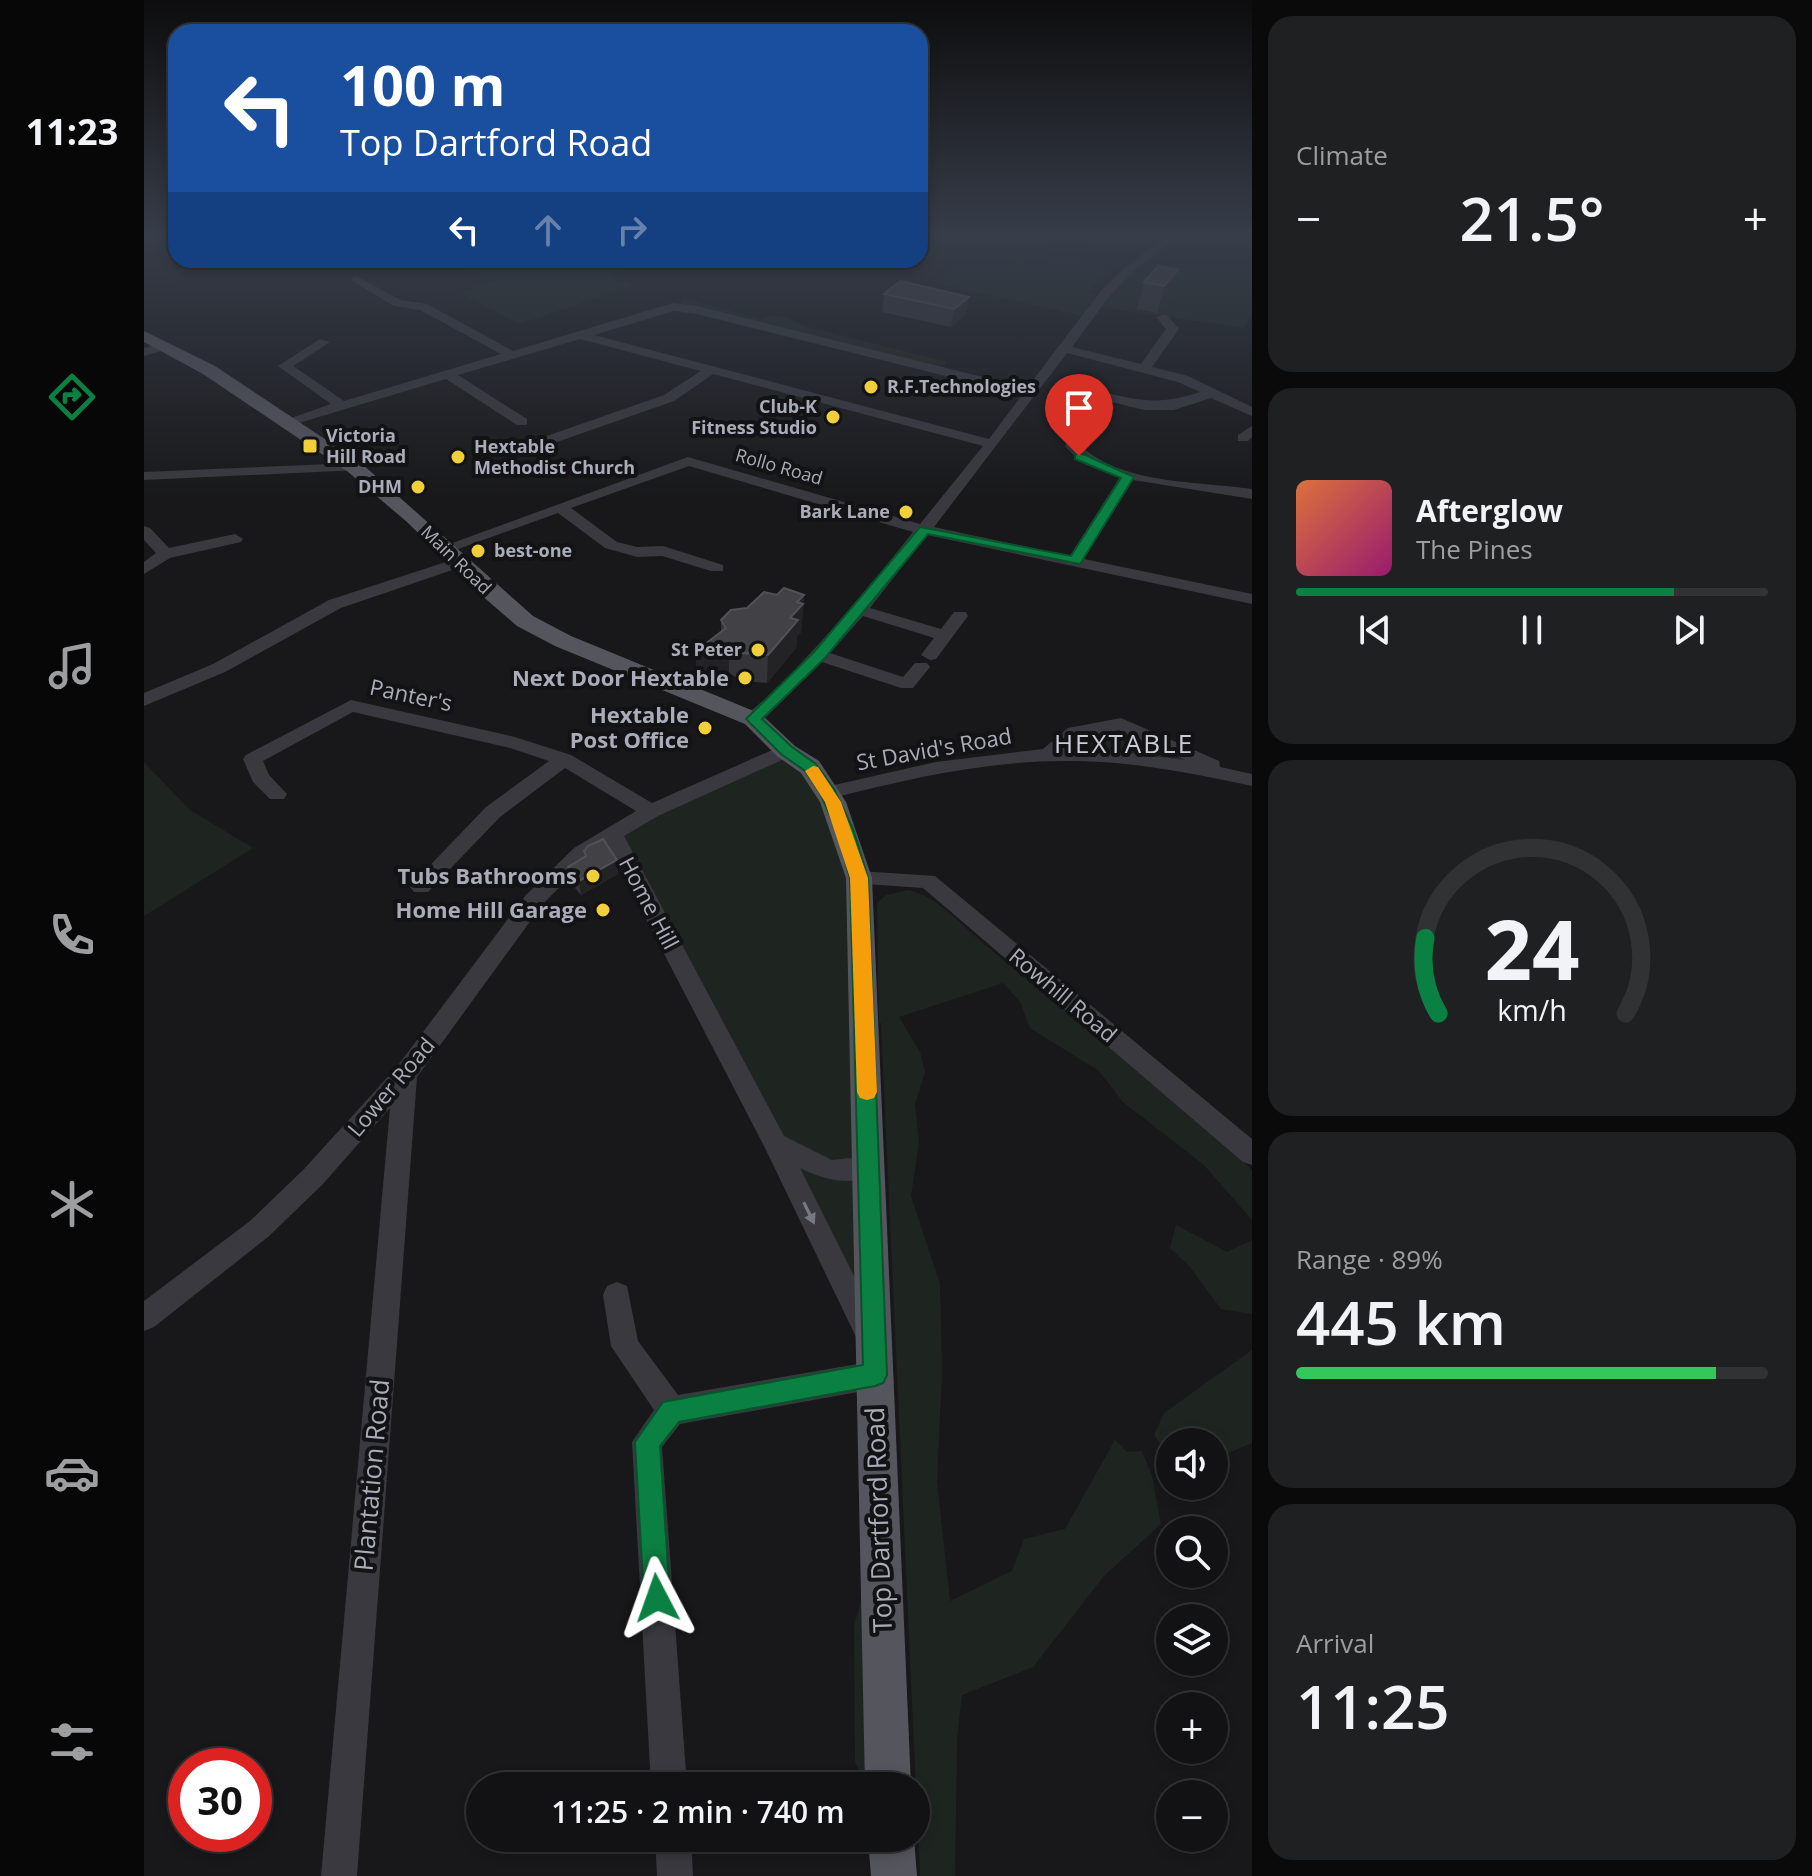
<!DOCTYPE html>
<html lang="en">
<head>
<meta charset="utf-8">
<style>
	:root { --surface:#121214; --page:#1f2022; --text:#f1f3f6; --muted:#9c9ea0; --line:#313234; --accent:#0b8043 }
	body { margin:0; font-family:"Open Sans",sans-serif; background:var(--page); color:var(--text); height:100vh; display:flex; flex-direction:column; font-size:30px; white-space:nowrap }
	* { box-sizing:border-box; margin:0 }
	p { font-size:26px; color:var(--muted) }
	.icon { flex:none; width:44px; height:44px; fill:none; stroke:currentColor; stroke-width:2; stroke-linecap:round; stroke-linejoin:round }
	.map { position:relative; flex:1; overflow:hidden }
	.drawer { display:flex; flex-direction:column; gap:16px; padding:16px; background:#0a0a0b; width:560px }
	.drawer>* { flex:none }
	.guide { position:absolute; left:24px; top:24px; width:760px; height:244px; border-radius:24px; box-shadow:0 4px 12px #0003,0 0 0 2px var(--line); background:#1a4fa0; color:#fff; overflow:hidden }
	.buttons { position:absolute; left:1012px; top:1428px; display:grid; gap:16px }
	.buttons a { display:grid; place-items:center; width:72px; height:72px; border-radius:50%; background:var(--surface); box-shadow:0 4px 12px #0003,0 0 0 2px var(--line); font-size:40px }
	.speed { position:absolute; left:24px; top:1748px; display:flex; gap:16px; font-size:40px; font-weight:700; text-align:center }
	.speed>* { display:grid; place-content:center; width:104px; height:104px; border-radius:50%; background:var(--surface); box-shadow:0 4px 12px #0003,0 0 0 2px var(--line); line-height:1 }
	.speed .limit { border:12px solid #d22; background:#fff; color:#111 }
	.pin { position:absolute; display:grid; place-items:center; width:68px; height:68px; color:#fff; margin:-82px -34px; border-radius:50% 50% 50% 0; rotate:-45deg; box-shadow:0 0 8px #0007 }
	.pin .icon { rotate:45deg }
	.me { position:absolute; width:88px; margin:-44px; rotate:356deg; stroke-linejoin:round; filter:drop-shadow(0 0 6px #0008) }
	.turn { display:flex; align-items:center; gap:28px; height:168px; padding:0 40px; font-size:36px }
	.turn .icon { width:104px; height:104px; stroke-width:2.5 }
	.turn b { display:block; font-size:56px; line-height:68px }
	.lanes { display:flex; align-items:center; height:76px; padding:0 40px; background:#0003; justify-content:center; gap:40px; direction:ltr }
	.lanes .off { opacity:.35 }
	.big { font-size:60px; font-weight:600; line-height:1.1 }
	.drawer .tile { flex:1; display:flex; flex-direction:column; justify-content:center; gap:12px; min-width:0; padding:0 28px; border-radius:24px; background:var(--page) }
	.drawer .dial { align-items:center; gap:0 }
	.dial svg { height:208px; overflow:visible; fill:none; stroke:var(--line); stroke-width:7; stroke-linecap:round; text-anchor:middle }
	.dial text { fill:var(--text); stroke:none }
	.song { display:flex; align-items:center; gap:24px }
	.cover { width:96px; height:96px; border-radius:12px; background:linear-gradient(135deg,hsl(20 70% 55%),hsl(320 70% 35%)) }
	.played { height:8px; border-radius:4px; background:linear-gradient(90deg,var(--accent) 80%,var(--line) 80%) }
	.keys { display:flex; justify-content:space-around; direction:ltr }
	.heat { display:flex; justify-content:space-between; align-items:center; font-size:44px; direction:ltr }
	.charge { height:12px; border-radius:6px; background:linear-gradient(90deg,#34c759 89%,var(--line) 0) }
	.trip { position:absolute; left:322px; top:1772px; width:464px; height:80px; border-radius:40px; background:var(--surface); box-shadow:0 4px 12px #0003,0 0 0 2px var(--line); font-weight:600; line-height:80px; text-align:center }
	main { display:flex; flex:1; min-height:0 }
	.menu { display:flex; flex-direction:column; width:144px; justify-content:space-around; align-items:center; background:#070708; color:var(--muted) }
	.menu .icon { width:56px; height:56px }
	.menu .selected { color:var(--accent) }
	.menu b { font-size:36px; color:var(--text) }
	.map>svg:first-child { display:block }
	.green { fill:#1e2520 }
	.lines { fill:none; stroke-linecap:round; stroke-linejoin:round }
	.minor { fill:#39393f; fill-rule:evenodd }
	.major { fill:#55555e; fill-rule:evenodd }
	.wall { fill:#343438 }
	.shaded-wall { fill:#232326 }
	.building { fill:#414146; stroke:#515258; stroke-width:2 }
	.oneway { fill:#777982 }
	.route { fill:#0b8043; stroke:#07532c; stroke-width:2 }
	.slow { fill:#f59e0b }
	.poi-dot { fill:#f0cf3a; stroke:#131315; stroke-width:3 }
	.labels { text-anchor:middle; stroke-width:8; stroke-linejoin:round; paint-order:stroke }
	.far-poi-label { font-size:18px; font-weight:bold; fill:#aaadb9; stroke:#131315; text-anchor:start }
	.far-street-label { font-size:18px; fill:#aaadb9; stroke:#131315 }
	.poi-label { font-size:22px; font-weight:bold; fill:#aaadb9; stroke:#131315; text-anchor:end }
	.street-label { font-size:22px; fill:#aaadb9; stroke:#131315 }
	.quarter-label { font-size:26px; letter-spacing:2px; fill:#cbccd6; stroke:#131315 }
	.near-street-label { font-size:26px; fill:#aaadb9; stroke:#131315 }
</style>
</head>
<body>
<main>
<nav class="menu">
<b>11:23</b>
<svg class="icon selected" aria-label="directions" viewBox="0 0 24 24"><path d="M12 3l9 9-9 9-9-9zM9 14v-3h6M13 9l2 2-2 2"/></svg>
<svg class="icon" aria-label="music" viewBox="0 0 24 24"><path d="M9 18V5l10-2v13"/><circle cx="6" cy="18" r="3"/><circle cx="16" cy="16" r="3"/></svg>
<svg class="icon" aria-label="phone" viewBox="0 0 24 24"><path d="M5 4h4l2 5-3 2q2 4 5 5l2-3 5 2v4C11 20 4 13 5 4z"/></svg>
<svg class="icon" aria-label="climate" viewBox="0 0 24 24"><path d="M12 3v18M4 7l16 10M4 17L20 7"/></svg>
<svg class="icon" aria-label="car" viewBox="0 0 24 24"><path d="M5 17H2v-5l4-1 3-4h7l3 4 3 1v5h-3M9 17h6M6 11h13"/><circle cx="7" cy="17" r="2"/><circle cx="17" cy="17" r="2"/></svg>
<svg class="icon" aria-label="filters" viewBox="0 0 24 24"><path d="M4 7h16M4 17h16"/><circle cx="9" cy="7" r="2"/><circle cx="15" cy="17" r="2"/></svg>
</nav>
<div class="map">
<svg width="1108" height="1876" viewBox="0 0 1108 1876">
	<rect width="100%" height="100%" fill="#18181a"/>
	<g class="green">
		<polygon points="776,236 911,236 885,252 966,269 943,292 952,295 938,316 791,283 814,265 776,257"/>
		<polygon points="918,236 1023,236 1001,255"/>
		<polygon points="1033,236 1108,236 1108,315 1099,328 956,307 988,272"/>
		<polygon points="298,260 496,260 466,279 491,285 376,324 316,293 351,280"/>
		<path d="M538 298 617 319C631 312 647 319 660 326L803 362 799 367 765 360 537 304Z"/>
		<polygon points="978,725 1090,775 909,755 933,734"/>
		<polygon points="641,751 700,829 725,1167 730,1345 469,833"/>
		<polygon points="0,762 46,810 109,848 0,916"/>
		<path d="M764 890C794 896 817 925 840 944L1042 1109 1108 1170V1220L1060 1165 979 1102 955 1071 886 1028 876 1002 859 983 755 1017 776 1052 781 1072 771 1104 775 1142 767 1196 796 1284 798 1371 793 1482 806 1601 868 1571 880 1539 921 1529 971 1440 983 1452 998 1451 1008 1476 1017 1524 960 1576 889 1667 818 1695 813 1738 811 1876H776L737 1023H735L733 903 742 895Z"/>
		<polygon points="1032,1225 1083,1252 1108,1240 1108,1314 1077,1309 1046,1267 1026,1248"/>
		<polygon points="1108,1350 1108,1443 1070,1459 1070,1442 1026,1442 1026,1458 1010,1435 1020,1413"/>
		<polygon points="719,1595 721,1786 711,1762 710,1625"/>
	</g>
	<g class="lines">
		<g class="minor">
			<path d="M1021 236H1033L985 275 964 298 928 347 997 364 1022 329 1012 317 1022 314 1035 329 1008 367 1044 376 1108 407V416L1067 398 1030 410H1000L927 392V386L932 385C981 397 1007 409 1056 392L1034 382 923 353 790 527 926 556 976 477C954 470 936 464 921 446L930 431 935 430 942 434 936 445C978 485 1054 481 1108 489V499L989 480 940 559 1108 594V604L783 535 726 608 797 629 810 612H822L824 616 792 659 786 660 777 655 790 638 719 616 686 653 759 677 771 663H783L786 667 769 688H757L678 662 616 723H602L600 719 602 715 634 688 710 606 769 532 545 466 427 508 473 542 493 547 519 546 579 565V571H567L518 556 493 557 461 548 414 513 306 552H294L292 549 544 457 776 524 839 446 569 374 530 401 410 443 409 450H399L395 441 397 438 520 395 557 371 436 339 314 375 383 419V425H373L302 379 148 425 136 422 187 404 134 366 176 339 186 342 149 366 200 401 357 354 276 310 250 306 208 281V277L212 276 257 300 283 304 369 351 529 303 553 306 883 388 956 292 977 271ZM530 311 553 314 878 395 845 439 450 335Z"/>
			<polygon points="20,342 26,346 24,349 0,356 0,348"/>
			<polygon points="1108,426 1108,437 1104,441 1094,441 1094,435"/>
			<polygon points="210,463 215,464 215,470 0,480 0,472"/>
			<polygon points="0,526 6,528 25,548 91,534 99,539 97,542 26,558 0,574 0,562 12,553 0,540"/>
			<polygon points="314,558 320,560 320,566 197,608 81,672 0,706 0,693 69,664 185,600"/>
			<path d="M207 700 371 737 427 755 508 803 635 747H649L652 751 649 755 514 816 480 836 640 1136 688 1160 726 1156 735 1159 739 1167 735 1175C705 1185 684 1182 656 1168L737 1330 733 1339 723 1343 713 1339 621 1148 464 846 444 858 398 905 273 1077 213 1876H177L246 1108 178 1185 124 1237 10 1327 0 1331V1301L106 1221 160 1169 252 1068 382 895 430 848 492 811 421 768 356 817 284 892H270L266 887 270 882 342 807 405 761 366 748 209 712 119 761 125 775 143 794 140 799H126L109 782 99 759 102 755Z"/>
			<path d="M977 718 1075 761 1076 767 1108 774V786C1048 773 987 761 926 761 844 760 763 779 684 799L674 793 677 788 792 762 899 749 924 728ZM975 730 1041 760 979 752 923 749 937 737Z"/>
			<polygon points="715,871 791,876 1108,1139 1108,1165 1099,1162 779,888 708,883 704,878 708,873"/>
			<polygon points="473,1282 483,1286 494,1341 534,1395 731,1361 741,1365 745,1375 741,1385 731,1389 536,1424 518,1447 543,1786 507,1786 488,1442 510,1410 467,1346 459,1295 463,1286"/>
			<polygon points="511,1838 547,1838 549,1876 513,1876"/>
		</g>
		<g class="major">
			<polygon points="0,331 71,366 217,463 389,616 427,636 617,714 651,746 675,761 702,802 728,878 767,1786 721,1786 702,878 676,802 657,773 633,756 601,724 411,646 373,626 336,594 263,522 203,471 59,374 0,342"/>
			<polygon points="724,1838 770,1838 773,1876 727,1876"/>
		</g>
	</g>
	<g class="wall">
		<polygon points="1014,266 1027,297 1013,313 993,309 1000,282"/>
		<polygon points="756,281 822,314 807,327 738,312 740,294"/>
		<polygon points="633,595 660,595 658,622 657,632 653,636 652,648 623,683 598,681 585,673 552,679 552,651 577,632 577,620"/>
		<polygon points="440,851 473,860 474,874 437,895 425,881 424,867 440,857"/>
	</g>
	<g class="shaded-wall">
		<polygon points="1034,270 1027,297 1013,313 1020,286"/>
		<polygon points="825,297 822,314 807,327 810,309"/>
		<polygon points="660,595 658,622 657,632 653,636 652,648 623,683 624,655 646,618 653,602"/>
		<polygon points="585,645 585,673 552,679 552,651"/>
		<polygon points="473,860 474,874 437,895 435,881"/>
	</g>
	<g class="building">
		<polygon points="1014,266 1034,270 1020,286 1000,282"/>
		<polygon points="756,281 825,297 810,309 740,294"/>
		<polygon points="640,588 660,595 653,602 659,604 646,618 654,620 624,655 598,653 585,645 552,651 582,628 577,620 587,610 603,608 620,592 633,595"/>
		<polygon points="459,839 473,860 435,881 424,867 442,856 440,851 444,846"/>
	</g>
	<defs><path id="oneway-solid" d="M-6-.8H1V-3.2L6.5 0L1 3.2V.8H-6Z" transform="scale(2)"/></defs>
	<use class="oneway" href="#oneway-solid" transform="translate(665 1213) rotate(64)"/>
	<linearGradient id="sky" x2="0" y2="1"><stop stop-color="#0d0d0e"/><stop offset="0.47" stop-color="#373d49"/><stop offset="1" stop-color="#373d49" stop-opacity="0"/></linearGradient>
	<rect width="1108" height="499" fill="url(#sky)"/>
	<polygon class="route" points="931,454 939,454 990,477 936,564 784,534 681,658 618,719 648,747 672,764 690,789 709,829 724,878 743,1375 739,1383 731,1386 535,1422 516,1446 526,1598 522,1608 513,1612 504,1608 500,1598 491,1442 519,1402 719,1365 706,878 692,829 676,793 661,771 637,754 602,719 670,652 776,527 927,556 977,478 931,459"/>
	<polygon class="slow" points="669,766 674,767 697,802 724,878 733,1092 730,1098 723,1100 716,1098 713,1092 706,878 681,802 661,771"/>
	<g class="poi-dot">
		<circle cx="727" cy="387" r="8"/>
		<circle cx="689" cy="417" r="8"/>
		<rect x="158" y="438" width="16" height="16" rx="4"/>
		<circle cx="314" cy="457" r="8"/>
		<circle cx="274" cy="487" r="8"/>
		<circle cx="762" cy="512" r="8"/>
		<circle cx="334" cy="551" r="8"/>
		<circle cx="614" cy="650" r="8"/>
		<circle cx="601" cy="678" r="8"/>
		<circle cx="561" cy="728" r="8"/>
		<circle cx="449" cy="876" r="8"/>
		<circle cx="459" cy="910" r="8"/>
	</g>
	<g class="labels">
		<g class="far-poi-label">
			<text x="743" y="393">R.F.Technologies</text>
			<text x="673" y="413" text-anchor="end">Club-K<tspan x="673" dy="21">Fitness Studio</tspan></text>
			<text x="182" y="442">Victoria<tspan x="182" dy="21">Hill Road</tspan></text>
			<text x="330" y="453">Hextable<tspan x="330" dy="21">Methodist Church</tspan></text>
			<text x="258" y="493" text-anchor="end">DHM</text>
			<text x="746" y="518" text-anchor="end">Bark Lane</text>
			<text x="350" y="557">best-one</text>
			<text x="598" y="656" text-anchor="end">St Peter</text>
		</g>
		<g class="far-street-label">
			<text transform="translate(635 467) rotate(16)" y="6">Rollo Road</text>
			<text transform="translate(312 560) rotate(44)" y="6">Main Road</text>
		</g>
		<g class="poi-label">
			<text x="585" y="686">Next Door Hextable</text>
			<text x="545" y="723">Hextable<tspan x="545" dy="25">Post Office</tspan></text>
			<text x="433" y="884">Tubs Bathrooms</text>
			<text x="443" y="918">Home Hill Garage</text>
		</g>
		<g class="street-label">
			<text transform="translate(267 695) rotate(12)" y="8">Panter's</text>
			<text transform="translate(790 749) rotate(-10)" y="8">St David's Road</text>
			<text transform="translate(505 903) rotate(62)" y="8">Home Hill</text>
			<text transform="translate(919 995) rotate(40)" y="8">Rowhill Road</text>
			<text transform="translate(247 1087) rotate(-50)" y="8">Lower Road</text>
		</g>
		<g class="quarter-label">
			<text x="980" y="753">HEXTABLE</text>
		</g>
		<g class="near-street-label">
			<text transform="translate(228 1475) rotate(-85)" y="9">Plantation Road</text>
			<text transform="translate(735 1520) rotate(-92)" y="9">Top Dartford Road</text>
		</g>
	</g>
</svg>
<div class="buttons">
<a><svg class="icon" aria-label="sound" viewBox="0 0 24 24"><path d="M4 9h4l5-4v14l-5-4H4zM17 9q2 3 0 6"/></svg></a>
<a><svg class="icon" aria-label="search" viewBox="0 0 24 24"><circle cx="10" cy="10" r="6"/><path d="M15 15l6 6"/></svg></a>
<a><svg class="icon" aria-label="layers" viewBox="0 0 24 24"><path d="M12 4l9 5-9 5-9-5zM3 14l9 5 9-5"/></svg></a>
<a>+</a>
<a>−</a>
</div>
<div class="speed"><div class="limit">30</div></div>
<div class="pin" style="left:935px;top:456px;background:#d93025"><svg class="icon" aria-label="arrive" viewBox="0 0 24 24"><path d="M6 21V4h12l-3 4 3 4H6"/></svg></div>
<svg class="me" style="left:513px;top:1598px" viewBox="-20 -20 40 40"><path d="M0-17L14 15 0 8-14 15z" fill="#0b8043" stroke="#fff" stroke-width="4"/></svg>
<div class="trip">11:25 · 2 min · 740 m</div>
<div class="guide">
<div class="turn"><svg class="icon" aria-label="left" viewBox="0 0 24 24"><path d="M17 20v-9H6M10 6l-5 5 5 5"/></svg><div><b>100 m</b>Top Dartford Road</div></div>
<div class="lanes"><svg class="icon" aria-label="left" viewBox="0 0 24 24"><path d="M17 20v-9H6M10 6l-5 5 5 5"/></svg><svg class="icon off" aria-label="ahead" viewBox="0 0 24 24"><path d="M12 20V5M6 11l6-6 6 6"/></svg><svg class="icon off" aria-label="right" viewBox="0 0 24 24"><path d="M7 20v-9h11M14 6l5 5-5 5"/></svg></div>
</div>
</div>
<section class="drawer">
<div class="tile"><p>Climate</p>
<div class="heat"><a>−</a><b class="big">21.5°</b><a>+</a></div>
</div>
<div class="tile">
<div class="song"><i class="cover"></i><div><b>Afterglow</b><p>The Pines</p></div></div>
<div class="played"></div>
<div class="keys"><svg class="icon" aria-label="previous" viewBox="0 0 24 24"><path d="M18 5L8 12l10 7zM5 5v14"/></svg><svg class="icon" aria-label="pause" viewBox="0 0 24 24"><path d="M8 5v14M16 5v14"/></svg><svg class="icon" aria-label="next" viewBox="0 0 24 24"><path d="M6 5l10 7-10 7zM19 5v14"/></svg></div>
</div>
<div class="tile dial"><svg viewBox="0 0 100 80">
<path d="M14 69A42 42 0 1 1 86 69"/>
<path d="M14 69A42 42 0 0 1 9 40" stroke="#0b8043"/>
<text x="50" y="56" font-size="32" font-weight="700">24</text>
<text x="50" y="72" font-size="11">km/h</text>
</svg></div>
<div class="tile"><p>Range · 89%</p><b class="big">445 km</b><div class="charge"></div></div>
<div class="tile"><p>Arrival</p><b class="big">11:25</b></div>
</section>
</main>
</body>
</html>
